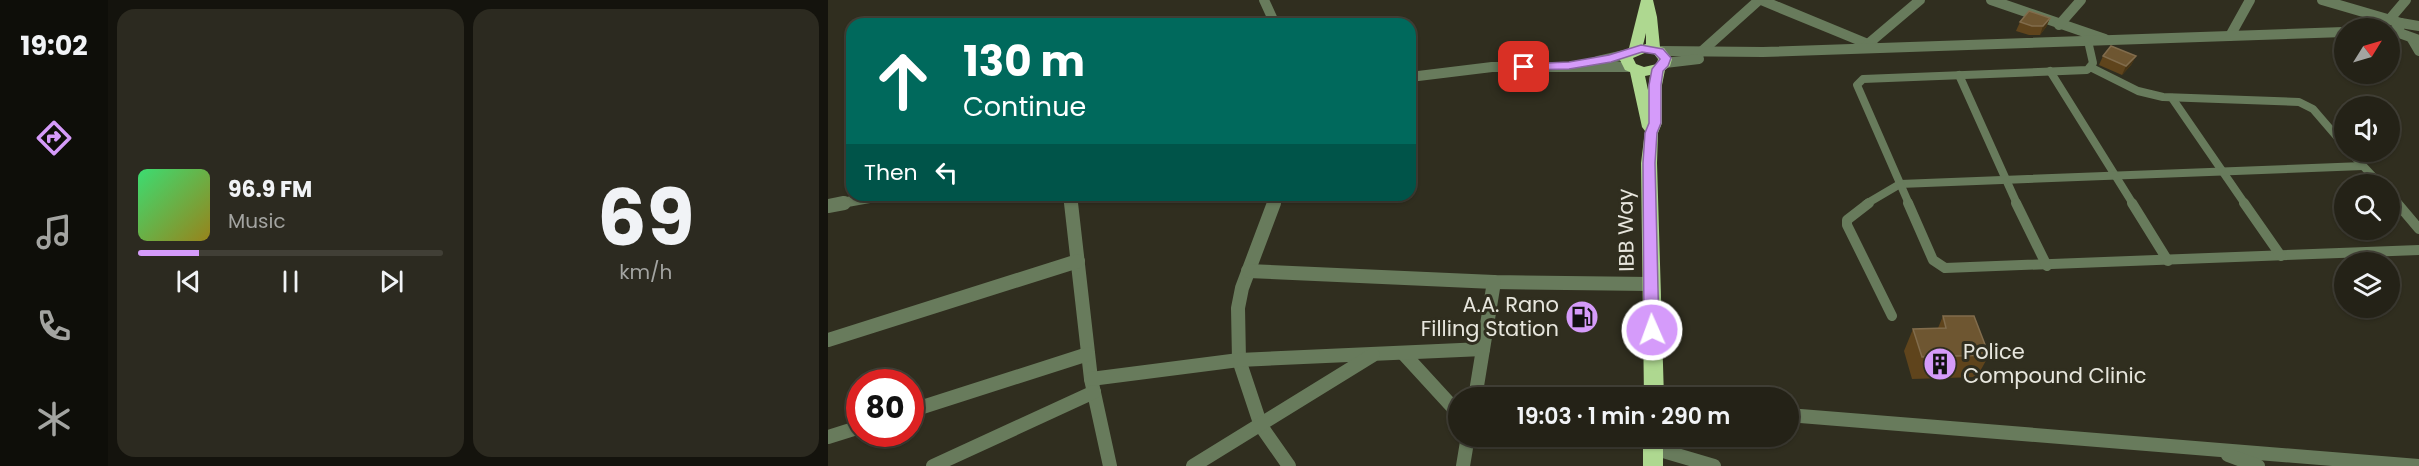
<!DOCTYPE html>
<html lang="en">
<head>
<meta charset="utf-8">
<style>
	:root { --surface:#242217; --page:#2c2a20; --text:#f1f3f6; --muted:#a3a4a1; --line:#413f36; --accent:#d59bfa }
	body { margin:0; font-family:Poppins,sans-serif; background:var(--page); color:var(--text); height:100vh; display:flex; flex-direction:column; font-size:22px; white-space:nowrap }
	* { box-sizing:border-box; margin:0 }
	p { font-size:20px; color:var(--muted) }
	.icon { flex:none; width:33px; height:33px; fill:none; stroke:currentColor; stroke-width:2; stroke-linecap:round; stroke-linejoin:round }
	.map { position:relative; flex:1; overflow:hidden }
	.sheet { display:flex; flex-direction:column; gap:9px; padding:9px; background:#14130d; width:720px }
	.sheet>* { flex:none }
	.hud { position:absolute; left:18px; top:18px; width:570px; height:183px; border-radius:18px; box-shadow:0 2px 4px #0004,0 0 0 2px var(--line); background:#00695c; color:#fff; overflow:hidden }
	.needle { width:39px; rotate:53deg }
	.buttons { position:absolute; left:1506px; top:18px; display:grid; gap:12px }
	.buttons a { display:grid; place-items:center; width:66px; height:66px; border-radius:50%; background:var(--surface); box-shadow:0 2px 4px #0004,0 0 0 2px var(--line); font-size:30px }
	.speed { position:absolute; left:18px; top:369px; display:flex; gap:12px; font-size:30px; font-weight:700; text-align:center }
	.speed>* { display:grid; place-content:center; width:78px; height:78px; border-radius:50%; background:var(--surface); box-shadow:0 2px 4px #0004,0 0 0 2px var(--line); line-height:1 }
	.speed .limit { border:9px solid #d22; background:#fff; color:#111 }
	.pin { position:absolute; display:grid; place-items:center; width:51px; height:51px; color:#fff; margin:-26px; border-radius:12px; box-shadow:0 3px 9px #0006 }
	.me { position:absolute; width:66px; margin:-33px; rotate:358deg; stroke-linejoin:round; filter:drop-shadow(0 0 4px #0008) }
	.turn { display:flex; align-items:center; gap:21px; height:126px; padding:0 18px; font-size:27px }
	.turn .icon { width:78px; height:78px; stroke-width:2.5 }
	.turn b { display:block; font-size:42px; line-height:51px }
	.then { display:flex; align-items:center; height:57px; padding:0 18px; background:#0003; gap:12px; font-size:22px }
	.sheet .card { flex:1; display:flex; flex-direction:column; justify-content:center; gap:9px; min-width:0; padding:0 21px; border-radius:18px; background:var(--page) }
	.sheet .dial { align-items:center; gap:0 }
	.dial b { font-size:78px; line-height:1 }
	.song { display:flex; align-items:center; gap:18px }
	.cover { width:72px; height:72px; border-radius:9px; background:linear-gradient(135deg,hsl(140 70% 55%),hsl(50 70% 35%)) }
	.played { height:6px; border-radius:3px; background:linear-gradient(90deg,var(--accent) 20%,var(--line) 20%) }
	.keys { display:flex; justify-content:space-around; direction:ltr }
	.sheet .tiles { flex:1; display:grid; gap:9px; grid-template-columns:repeat(2,1fr) }
	.trip { position:absolute; left:620px; top:387px; width:351px; height:60px; border-radius:30px; background:var(--surface); box-shadow:0 2px 4px #0004,0 0 0 2px var(--line); font-weight:600; line-height:60px; text-align:center }
	main { display:flex; flex:1; min-height:0 }
	.menu { display:flex; flex-direction:column; width:108px; justify-content:space-around; align-items:center; background:#0e0e09; color:var(--muted) }
	.menu .icon { width:42px; height:42px }
	.menu .selected { color:var(--accent) }
	.menu b { font-size:27px; color:var(--text) }
	.map>svg:first-child { display:block }
	.lines { fill:none; stroke-linecap:round; stroke-linejoin:round }
	.service-far1 { stroke:#687b5c; stroke-width:8 }
	.service { stroke:#687b5c; stroke-width:10 }
	.minor-far1 { stroke:#687b5c; stroke-width:10 }
	.minor { stroke:#687b5c; stroke-width:14 }
	.tertiary-far1 { stroke:#687b5c; stroke-width:10 }
	.tertiary { stroke:#687b5c; stroke-width:14 }
	.trunk { fill:#aed890; fill-rule:evenodd }
	.wall { fill:#5f441c }
	.shaded-wall { fill:#463415 }
	.building { fill:#6e5631; stroke:#816c4c; stroke-width:1.5 }
	.route { fill:#d59bfa; stroke:#8a65a2; stroke-width:1.5 }
	.labels { text-anchor:middle; stroke-width:6; stroke-linejoin:round; paint-order:stroke }
	.street-label { font-size:21px; fill:#e7e6dd; stroke:#302e1f }
	.poi-label { font-size:21px; fill:#e7e6dd; stroke:#302e1f; text-anchor:end }
</style>
</head>
<body>
<main>
<nav class="menu">
<b>19:02</b>
<svg class="icon selected" aria-label="directions" viewBox="0 0 24 24"><path d="M12 3l9 9-9 9-9-9zM9 14v-3h6M13 9l2 2-2 2"/></svg>
<svg class="icon" aria-label="music" viewBox="0 0 24 24"><path d="M9 18V5l10-2v13"/><circle cx="6" cy="18" r="3"/><circle cx="16" cy="16" r="3"/></svg>
<svg class="icon" aria-label="phone" viewBox="0 0 24 24"><path d="M5 4h4l2 5-3 2q2 4 5 5l2-3 5 2v4C11 20 4 13 5 4z"/></svg>
<svg class="icon" aria-label="climate" viewBox="0 0 24 24"><path d="M12 3v18M4 7l16 10M4 17L20 7"/></svg>
</nav>
<section class="sheet">
<div class="tiles">
<div class="card">
<div class="song"><i class="cover"></i><div><b>96.9 FM</b><p>Music</p></div></div>
<div class="played"></div>
<div class="keys"><svg class="icon" aria-label="previous" viewBox="0 0 24 24"><path d="M18 5L8 12l10 7zM5 5v14"/></svg><svg class="icon" aria-label="pause" viewBox="0 0 24 24"><path d="M8 5v14M16 5v14"/></svg><svg class="icon" aria-label="next" viewBox="0 0 24 24"><path d="M6 5l10 7-10 7zM19 5v14"/></svg></div>
</div>
<div class="card dial"><b>69</b><p>km/h</p></div>
</div>
</section>
<div class="map">
<svg width="1591" height="466" viewBox="0 0 1591 466">
	<rect width="100%" height="100%" fill="#302e1f"/>
	<g class="lines">
		<g class="service-far1">
			<polyline points="1260,41 1265,63 1262,67"/>
			<polyline points="1222,71 1305,204"/>
			<polyline points="1131,75 1189,204"/>
			<polyline points="1344,98 1417,204"/>
			<polyline points="1522,152 1552,184"/>
			<polyline points="1562,195 1570,204"/>
			<polyline points="1038,204 1072,184 1535,166"/>
			<polyline points="1081,204 1029,85 1035,79 1259,70 1262,67 1310,91 1335,97 1471,102 1485,109 1516,145"/>
		</g>
		<g class="service">
			<polyline points="1041,203 1019,220 1019,225 1064,316"/>
			<polyline points="1080,203 1105,260 1117,268 1591,250"/>
			<polyline points="1188,203 1219,266"/>
			<polyline points="1304,203 1340,261"/>
			<polyline points="1416,203 1453,256"/>
			<polyline points="1569,203 1591,229"/>
		</g>
		<g class="minor-far1">
			<polyline points="436,0 447,24"/>
			<polyline points="933,0 1040,44"/>
			<polyline points="1163,0 1277,39"/>
			<polyline points="1494,0 1573,23"/>
			<polyline points="1561,20 1578,0"/>
			<polyline points="1231,25 1253,0"/>
			<polyline points="1402,36 1422,0"/>
			<polyline points="1584,39 1591,51"/>
			<polyline points="1045,45 1040,44 1092,0"/>
			<polyline points="873,52 931,0"/>
			<polyline points="242,195 243,204"/>
			<polyline points="445,204 449,195"/>
		</g>
		<g class="minor">
			<polyline points="243,203 263,379 282,466"/>
			<polyline points="446,203 414,288 410,308 411,360 433,426 461,466"/>
			<polyline points="420,271 666,282 822,284"/>
			<polyline points="0,340 250,261"/>
			<polyline points="575,353 630,413"/>
			<polyline points="263,379 411,360 655,349"/>
			<polyline points="647,398 666,282"/>
			<polyline points="82,411 260,354"/>
			<polyline points="960,415 1591,466"/>
			<polyline points="0,437 32,427"/>
			<polyline points="825,448 886,466"/>
			<polyline points="1400,455 1430,466"/>
			<polyline points="105,466 266,392"/>
			<polyline points="365,466 545,355"/>
			<polyline points="635,466 640,436"/>
		</g>
		<g class="tertiary-far1">
			<polyline points="1591,26 1573,23 1568,28 1574,34 1591,40"/>
			<polyline points="831,51 935,52 1516,32"/>
			<polyline points="770,61 801,54"/>
			<polyline points="837,63 871,59"/>
			<polyline points="582,77 664,67 802,67"/>
			<polyline points="8,204 58,195"/>
		</g>
		<polyline class="tertiary" points="0,206 16,203"/>
		<g class="trunk">
			<path d="M813 0H825L829 17 832 47 836 48 844 59 842 66 837 70 834 85V123L830 133 829 163 836 398H816L813 163 817 131 814 127 802 72 797 70 791 58 801 48ZM818 33V44L815 45ZM819 52 826 54 830 59 829 64 816 67 808 64 805 58ZM822 75 820 90 817 76Z"/>
			<rect x="815" y="436" width="20" height="30"/>
		</g>
	</g>
	<g class="wall">
		<polygon points="1222,18 1218,27 1212,35 1201,35 1188,31 1192,22"/>
		<polygon points="1275,56 1308,56 1303,65 1294,75 1271,65"/>
		<polygon points="1115,316 1161,355 1149,377 1084,379 1076,351 1085,329 1110,328"/>
	</g>
	<g class="shaded-wall">
		<polygon points="1222,18 1218,27 1212,35 1215,26"/>
		<polygon points="1308,56 1303,65 1294,75 1298,66"/>
	</g>
	<g class="building">
		<polygon points="1201,11 1222,18 1215,26 1204,26 1192,22"/>
		<polygon points="1283,46 1308,56 1298,66 1275,56"/>
		<polygon points="1115,316 1146,316 1161,355 1094,357 1085,329 1118,328"/>
	</g>
	<polygon class="route" points="813,45 835,49 843,58 840,66 835,71 833,85 833,123 829,133 827,163 831,330 829,334 818,334 816,330 815,163 817,133 821,123 821,85 824,69 832,59 827,54 814,52 783,62 741,69 696,70 690,67 696,64 741,62 781,55"/>
	<defs>
		<symbol id="fuel-disc" viewBox="-11 -11 22 22"><circle r="9.5" fill="#d59bfa" stroke="#302e1f"/><path d="M-5.5-6h7V0h2V4h1.3V-2.5L3-4.5l.8-.8L6-3V5H2.5V1h-1V6h-7ZM-4.2-4.7v3.2H.2V-4.7Z" fill="#111"/></symbol>
		<symbol id="building-disc" viewBox="-11 -11 22 22"><circle r="9.5" fill="#d59bfa" stroke="#302e1f"/><path d="M-4-6H4V6H1V3H-1V6H-4ZM-2.5-4.3h1.7v1.8h-1.7ZM.8-4.3h1.7v1.8H.8ZM-2.5-1h1.7V.8h-1.7ZM.8-1h1.7V.8H.8Z" fill="#111"/></symbol>
	</defs>
	<g fill-rule="evenodd">
		<use href="#fuel-disc" x="735" y="298" width="38" height="38"/>
		<use href="#building-disc" x="1093" y="345" width="38" height="38"/>
	</g>
	<g class="labels">
		<g class="street-label">
			<text transform="translate(798 230) rotate(-91)" y="7">IBB Way</text>
		</g>
		<g class="poi-label">
			<text x="731" y="312">A.A. Rano<tspan x="731" dy="24">Filling Station</tspan></text>
			<text x="1135" y="359" text-anchor="start">Police<tspan x="1135" dy="24">Compound Clinic</tspan></text>
		</g>
	</g>
</svg>
<div class="buttons">
<a><svg class="needle" viewBox="-14 -14 28 28"><path d="M0-13l5 13h-10z" fill="#e53935"/><path d="M0 13l5-13h-10z" fill="#a3a4a1"/></svg></a>
<a><svg class="icon" aria-label="sound" viewBox="0 0 24 24"><path d="M4 9h4l5-4v14l-5-4H4zM17 9q2 3 0 6"/></svg></a>
<a><svg class="icon" aria-label="search" viewBox="0 0 24 24"><circle cx="10" cy="10" r="6"/><path d="M15 15l6 6"/></svg></a>
<a><svg class="icon" aria-label="layers" viewBox="0 0 24 24"><path d="M12 4l9 5-9 5-9-5zM3 14l9 5 9-5"/></svg></a>
</div>
<div class="speed"><div class="limit">80</div></div>
<div class="pin" style="left:696px;top:67px;background:#d93025"><svg class="icon" aria-label="arrive" viewBox="0 0 24 24"><path d="M6 21V4h12l-3 4 3 4H6"/></svg></div>
<svg class="me" style="left:824px;top:330px" viewBox="-20 -20 40 40"><circle r="17" fill="#d59bfa" stroke="#fff" stroke-width="3"/><path d="M0-11L8 9 0 5-8 9z" fill="#fff"/></svg>
<div class="trip">19:03 · 1 min · 290 m</div>
<div class="hud">
<div class="turn"><svg class="icon" aria-label="ahead" viewBox="0 0 24 24"><path d="M12 20V5M6 11l6-6 6 6"/></svg><div><b>130 m</b>Continue</div></div>
<div class="then">Then<svg class="icon" aria-label="left" viewBox="0 0 24 24"><path d="M17 20v-9H6M10 6l-5 5 5 5"/></svg></div>
</div>
</div>
</main>
</body>
</html>
